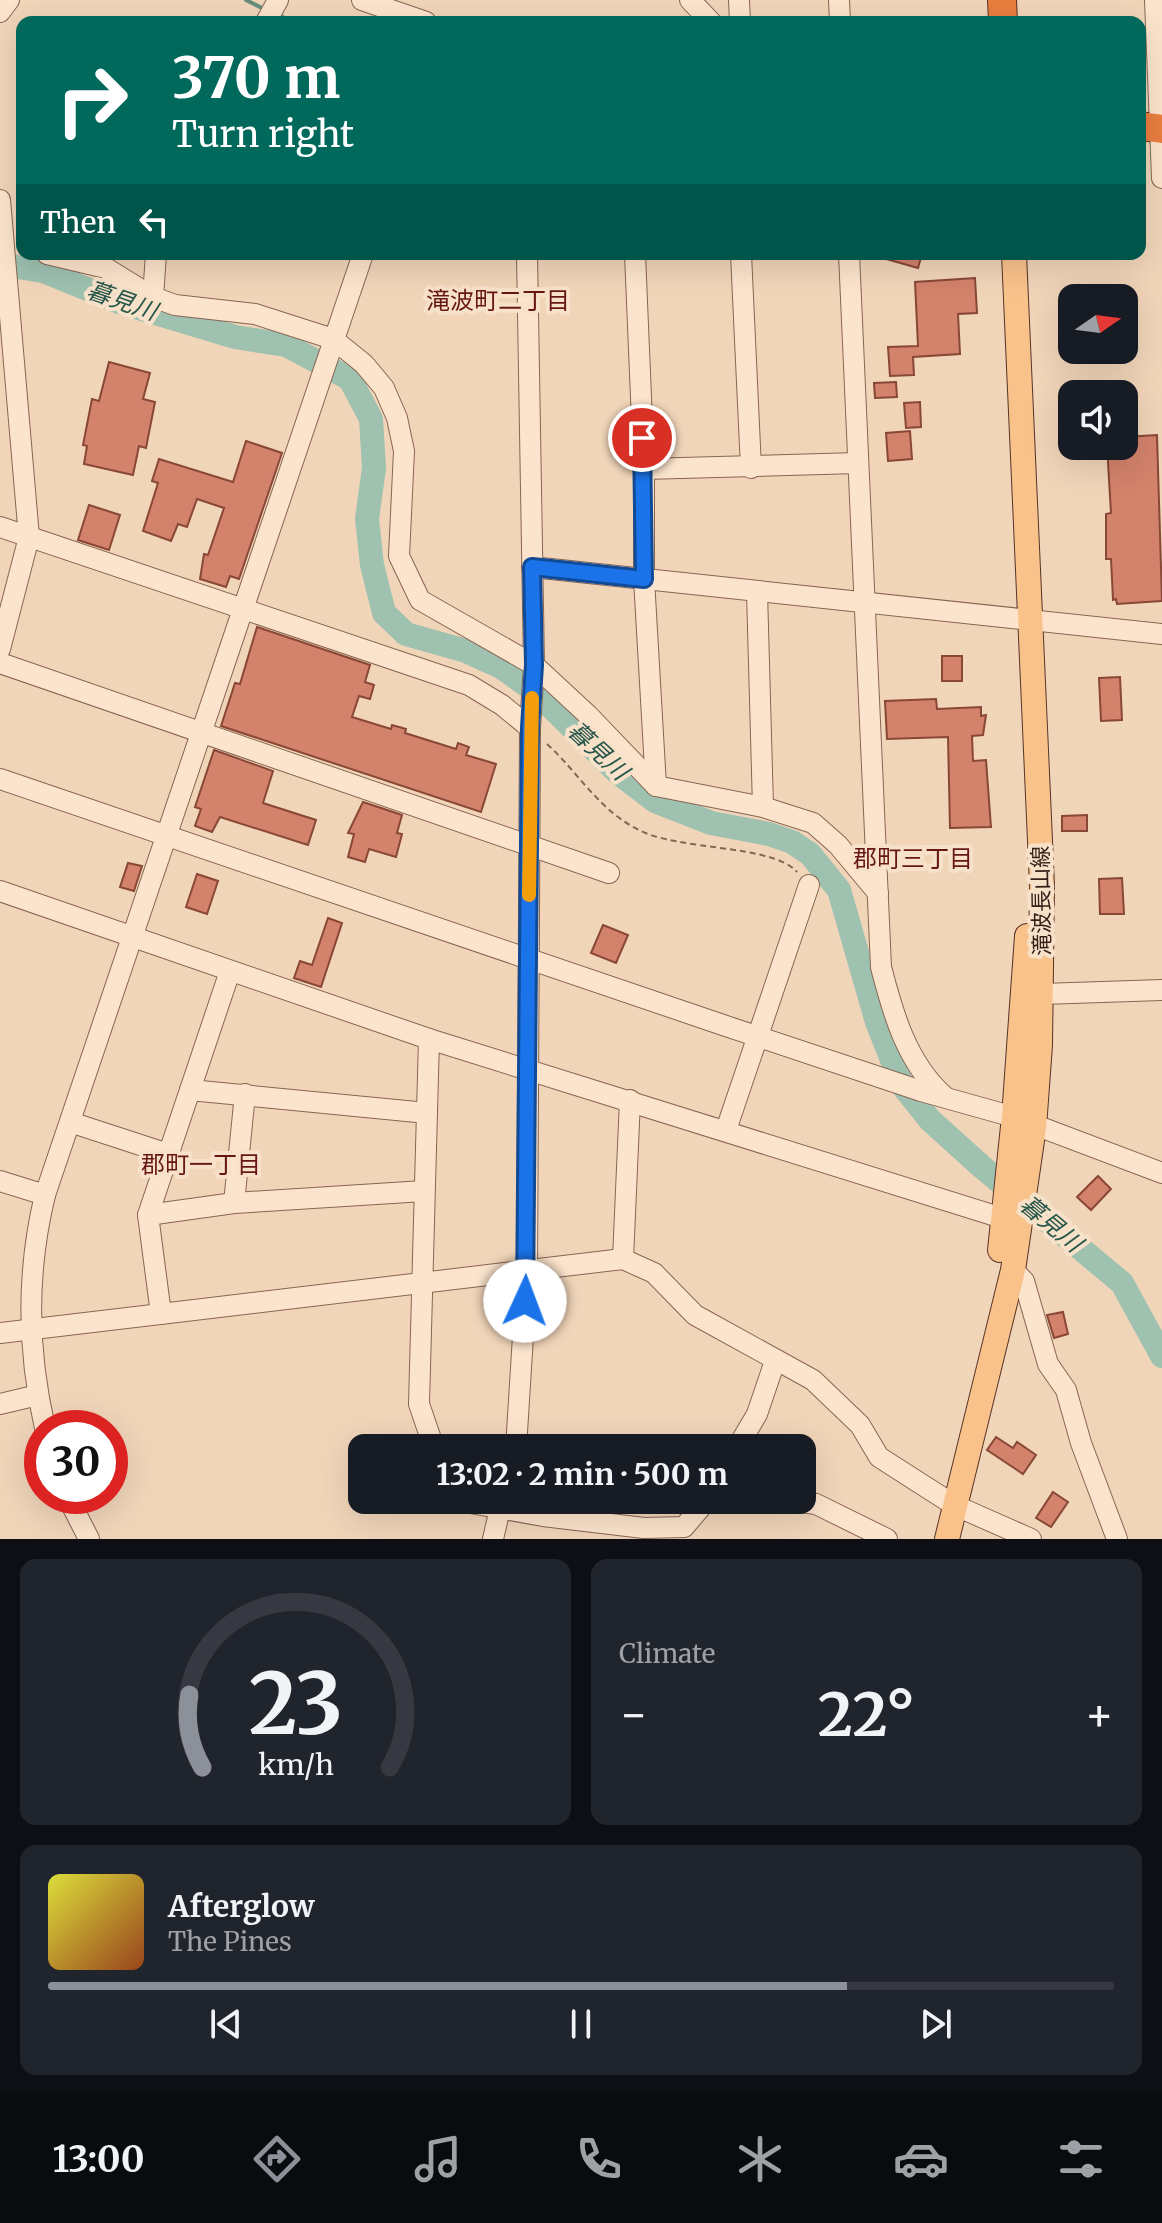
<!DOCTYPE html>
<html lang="en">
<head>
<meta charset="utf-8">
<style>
	:root { --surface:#171b24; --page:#20242c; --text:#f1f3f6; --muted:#9ea1a6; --line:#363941; --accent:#8c9099 }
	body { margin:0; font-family:Merriweather,"Noto Sans JP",serif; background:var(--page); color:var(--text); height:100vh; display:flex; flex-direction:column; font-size:30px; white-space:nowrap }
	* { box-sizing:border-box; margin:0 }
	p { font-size:26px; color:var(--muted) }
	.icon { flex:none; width:44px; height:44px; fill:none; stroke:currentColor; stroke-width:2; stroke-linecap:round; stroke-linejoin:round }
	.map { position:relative; height:1539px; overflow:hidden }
	.sheet { display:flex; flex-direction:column; gap:20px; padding:20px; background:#0d0f14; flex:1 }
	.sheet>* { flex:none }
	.top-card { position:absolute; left:16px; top:16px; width:1130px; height:244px; border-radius:16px; box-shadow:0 8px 32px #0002; background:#00695c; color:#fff; overflow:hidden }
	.needle { width:52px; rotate:76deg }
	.fabs { position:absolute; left:1058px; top:284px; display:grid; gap:16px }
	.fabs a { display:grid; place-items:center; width:80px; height:80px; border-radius:16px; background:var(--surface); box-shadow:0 8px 32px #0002; font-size:40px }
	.speed { position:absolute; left:24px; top:1410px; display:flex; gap:16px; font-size:40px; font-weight:700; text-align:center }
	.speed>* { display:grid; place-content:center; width:104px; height:104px; border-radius:50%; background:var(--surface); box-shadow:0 8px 32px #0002; line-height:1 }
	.speed .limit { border:12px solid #d22; background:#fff; color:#111 }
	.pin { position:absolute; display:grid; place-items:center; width:68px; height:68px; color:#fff; margin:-34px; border:4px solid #fff; border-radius:50%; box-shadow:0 2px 8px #0007 }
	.me { position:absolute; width:88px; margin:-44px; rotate:2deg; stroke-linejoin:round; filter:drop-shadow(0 0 6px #0008) }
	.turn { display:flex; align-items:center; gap:28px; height:168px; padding:0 24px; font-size:36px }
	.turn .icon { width:104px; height:104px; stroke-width:2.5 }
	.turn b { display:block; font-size:56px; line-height:68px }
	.then { display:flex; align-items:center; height:76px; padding:0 24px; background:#0003; gap:16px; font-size:30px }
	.big { font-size:60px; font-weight:700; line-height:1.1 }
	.sheet .tile { flex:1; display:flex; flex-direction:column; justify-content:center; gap:12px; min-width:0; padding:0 28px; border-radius:16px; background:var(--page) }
	.sheet .dial { align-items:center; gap:0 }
	.dial svg { height:208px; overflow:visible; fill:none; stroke:var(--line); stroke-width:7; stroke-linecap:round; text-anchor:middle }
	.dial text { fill:var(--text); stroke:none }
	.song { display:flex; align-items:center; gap:24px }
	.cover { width:96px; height:96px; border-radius:12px; background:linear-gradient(135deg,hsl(60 70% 55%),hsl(20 70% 35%)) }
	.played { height:8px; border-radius:4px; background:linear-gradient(90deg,var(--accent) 75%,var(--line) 75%) }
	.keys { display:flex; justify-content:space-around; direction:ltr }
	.heat { display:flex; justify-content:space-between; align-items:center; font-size:44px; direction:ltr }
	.sheet .tiles { flex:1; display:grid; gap:20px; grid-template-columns:1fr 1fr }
	.tile:last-child { grid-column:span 2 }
	.trip { position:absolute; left:348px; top:1434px; width:468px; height:80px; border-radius:16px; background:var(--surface); box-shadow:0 8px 32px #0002; font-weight:700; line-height:80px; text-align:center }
	.tabs { display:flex; height:128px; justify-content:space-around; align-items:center; background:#090b0e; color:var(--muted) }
	.tabs .icon { width:56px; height:56px }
	.tabs .on { color:var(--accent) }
	.tabs b { font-size:36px; color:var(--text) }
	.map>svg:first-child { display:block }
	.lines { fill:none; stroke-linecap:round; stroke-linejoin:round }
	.stream { stroke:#658e7c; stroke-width:4 }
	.river { stroke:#9ec1b0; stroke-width:24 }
	.building { fill:#d3826b; stroke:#894736; stroke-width:2 }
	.minor-casing { stroke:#886552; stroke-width:22 }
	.major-casing { stroke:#553428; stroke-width:26 }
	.highway-casing { stroke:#553428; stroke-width:30 }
	.path { stroke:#886552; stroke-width:2; stroke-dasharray:6 4; stroke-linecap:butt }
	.minor { stroke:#fce4cc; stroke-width:20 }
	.major { stroke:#fac28b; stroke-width:24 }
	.highway { stroke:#ea7e3f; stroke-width:28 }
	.route-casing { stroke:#114b97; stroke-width:20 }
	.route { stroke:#1a73e8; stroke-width:14 }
	.slow { stroke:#f59e0b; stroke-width:14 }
	.labels { text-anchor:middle; stroke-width:8; stroke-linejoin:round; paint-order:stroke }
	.street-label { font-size:22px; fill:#362119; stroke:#f8e1c9 }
	.water-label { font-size:24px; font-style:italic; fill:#27574b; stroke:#f8e1c9 }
	.neighbourhood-label { font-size:24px; fill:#661615; stroke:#f8e1c9 }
</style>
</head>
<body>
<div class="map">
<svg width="1162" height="1539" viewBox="0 0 1162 1539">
	<rect width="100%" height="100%" fill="#f1d5b9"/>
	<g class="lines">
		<g class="stream">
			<polyline points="246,0 266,10"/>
			<polyline points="278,15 294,22"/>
		</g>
		<polyline class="river" points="0,264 43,271 119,302 235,337 286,345 350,379 371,419 374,468 367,519 372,565 384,613 406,634 466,651 501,667 535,691 617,772 655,801 711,823 769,834 792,842 810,854 839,890 877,1022 902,1085 930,1120 982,1167 1122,1283 1162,1356"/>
	</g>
	<g class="building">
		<polygon points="879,254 922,254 918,268 879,257"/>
		<polygon points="975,278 977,313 958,314 960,354 913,357 914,375 890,376 888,347 918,346 915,282"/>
		<polygon points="1124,299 1133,299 1135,353 1124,353"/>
		<polygon points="109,362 150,373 143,399 155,402 146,448 139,446 133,475 84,464 87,446 83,445 92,399 99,401"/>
		<polygon points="896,382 897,397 875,398 874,383"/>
		<polygon points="920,402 921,427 906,428 904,403"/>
		<polygon points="910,431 912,459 888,461 886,433"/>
		<polygon points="1157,435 1162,601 1117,604 1116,599 1113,600 1111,559 1106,559 1106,514 1111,513 1107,446 1124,446 1124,437"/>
		<polygon points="246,441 282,453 239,579 230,576 226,587 200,579 204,554 208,555 224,508 197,499 187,527 178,524 171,541 143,531 158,483 152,481 159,459 233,482"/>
		<polygon points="89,505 120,515 109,550 78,540"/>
		<polygon points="257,627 370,665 365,682 374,685 370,699 359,696 352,717 391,729 392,725 406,729 405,733 456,749 458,743 469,747 466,755 496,764 481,812 221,726 235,683 240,684"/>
		<rect x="942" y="656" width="20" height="25"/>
		<polygon points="1120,677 1122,720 1101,721 1099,678"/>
		<polygon points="936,699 937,709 981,707 981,716 986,715 983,735 972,736 973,761 986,760 991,827 950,828 948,737 887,739 885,701"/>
		<polygon points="214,750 273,771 263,803 316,820 308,845 220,817 212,832 195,826 201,809 195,807"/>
		<polygon points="363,802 402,815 397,833 402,834 396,857 369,849 365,862 348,857 354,834 348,833"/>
		<polygon points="1087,815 1087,831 1062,831 1062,816"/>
		<polygon points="128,863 142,866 134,891 120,887"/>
		<polygon points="197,874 218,881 207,914 186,907"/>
		<polygon points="1122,878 1124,914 1100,914 1099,879"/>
		<polygon points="328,918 342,923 321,987 294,978 300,961 312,965"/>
		<polygon points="603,925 628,935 616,963 591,953"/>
		<polygon points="1098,1176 1111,1189 1091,1210 1077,1197"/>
		<polygon points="1063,1312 1068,1334 1054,1338 1047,1315"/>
		<polygon points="996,1437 1013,1448 1017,1442 1036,1455 1023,1474 987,1450"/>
		<polygon points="1053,1492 1068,1502 1051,1527 1036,1518"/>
	</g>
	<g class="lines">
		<defs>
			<g id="minor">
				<polyline points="362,0 426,22"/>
				<polyline points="690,0 711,22"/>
				<polyline points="739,0 740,22"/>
				<polyline points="839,0 840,22"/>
				<polyline points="1155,0 1162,178"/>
				<polyline points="0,12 9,0"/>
				<polyline points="266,22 278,0"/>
				<polyline points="0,200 29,537 0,649"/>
				<polyline points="47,254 106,268 153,297 175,305 255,314 333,339 364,364 384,388 397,418 404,451 399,556 420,600 534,665 588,715 656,786 763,807 813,823 838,845 878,893"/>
				<polyline points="635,254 644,469 644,579 656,786"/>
				<polyline points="741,254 751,468"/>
				<path d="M849 254 881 967C893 1014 907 1063 944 1096"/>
				<polyline points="153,297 156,254"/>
				<polyline points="644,469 858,463"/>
				<polyline points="0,527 469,685 502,705 530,728"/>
				<polyline points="532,567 1162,634"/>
				<polyline points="757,592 763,807"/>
				<polyline points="0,663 609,873"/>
				<polyline points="0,779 723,1025 921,1091 1014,1117 1162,1173"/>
				<polyline points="0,891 429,1039 1015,1222"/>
				<polyline points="1042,994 1162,990"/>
				<polyline points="429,1039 419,1404 434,1448"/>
				<polyline points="190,1090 427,1113"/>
				<polyline points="70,1122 168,1154"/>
				<polyline points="726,1130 809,885"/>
				<polyline points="0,1181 45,1195"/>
				<polyline points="234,1203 245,1094"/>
				<polyline points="148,1215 234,1203 424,1191"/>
				<polyline points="623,1259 630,1100"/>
				<polyline points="1013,1270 1024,1281 1048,1364 1066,1390 1081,1443 1117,1539"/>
				<polyline points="161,1314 148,1215 230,971"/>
				<polyline points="0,1333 623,1259 654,1273 695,1315 813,1380 860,1425 879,1457 954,1505 1031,1539"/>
				<polyline points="0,1404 38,1395"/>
				<path d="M45 1428C27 1349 26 1274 45 1195L363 254"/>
				<polyline points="516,1448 527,1272 530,728 534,665 527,254"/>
				<polyline points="737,1448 757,1414 775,1361"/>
				<polyline points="67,1496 89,1539"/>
				<polyline points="454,1500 543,1516 644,1528 684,1527 707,1500"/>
				<polyline points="787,1500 816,1504 887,1539"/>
				<polyline points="493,1539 502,1500"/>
			</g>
			<g id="major">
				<polyline points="1000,1250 1014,1117 1027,936"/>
				<polyline points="947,1539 1013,1270 1034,1127 1040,1045 1042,886 1014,254"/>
			</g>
			<g id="highway">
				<polyline points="1002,0 1003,22"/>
				<polyline points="1140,126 1162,129"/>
			</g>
		</defs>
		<use href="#minor" class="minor-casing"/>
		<use href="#major" class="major-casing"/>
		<use href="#highway" class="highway-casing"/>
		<path class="path" d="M547 744C578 772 598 809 637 829 676 851 773 844 797 872"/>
		<use href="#minor" class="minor"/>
		<use href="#major" class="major"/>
		<use href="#highway" class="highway"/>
	</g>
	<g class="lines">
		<defs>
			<polyline id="route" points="525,1301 530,728 534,665 532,567 644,579 642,438"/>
		</defs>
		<use href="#route" class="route-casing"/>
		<use href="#route" class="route"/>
		<polyline class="slow" points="529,895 532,698"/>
	</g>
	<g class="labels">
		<g class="street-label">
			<text transform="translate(1041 901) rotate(-91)" y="8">滝波長山線</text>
		</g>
		<g class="water-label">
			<text transform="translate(122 301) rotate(19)" y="8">暮見川</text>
			<text transform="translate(598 751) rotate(43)" y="8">暮見川</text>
			<text transform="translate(1051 1224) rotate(40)" y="8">暮見川</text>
		</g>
		<g class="neighbourhood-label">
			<text x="498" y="309">滝波町二丁目</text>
			<text x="913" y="867">郡町三丁目</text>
			<text x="201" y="1173">郡町一丁目</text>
		</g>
	</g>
</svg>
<div class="fabs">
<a><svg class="needle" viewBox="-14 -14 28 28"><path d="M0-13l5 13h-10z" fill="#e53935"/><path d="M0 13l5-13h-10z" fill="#9ea1a6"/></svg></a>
<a><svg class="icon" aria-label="sound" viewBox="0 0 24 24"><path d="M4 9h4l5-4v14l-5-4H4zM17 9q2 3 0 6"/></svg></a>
</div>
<div class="speed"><div class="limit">30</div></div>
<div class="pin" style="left:642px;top:438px;background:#d93025"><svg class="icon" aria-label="arrive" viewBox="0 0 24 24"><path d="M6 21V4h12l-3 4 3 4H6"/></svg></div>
<svg class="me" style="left:525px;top:1301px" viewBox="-20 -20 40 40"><circle r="19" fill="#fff"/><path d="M0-13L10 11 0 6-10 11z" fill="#1a73e8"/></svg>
<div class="trip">13:02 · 2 min · 500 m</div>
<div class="top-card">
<div class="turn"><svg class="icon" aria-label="right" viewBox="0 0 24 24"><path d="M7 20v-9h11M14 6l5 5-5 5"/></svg><div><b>370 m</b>Turn right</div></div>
<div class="then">Then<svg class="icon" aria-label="left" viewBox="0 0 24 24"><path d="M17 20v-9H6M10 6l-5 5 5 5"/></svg></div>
</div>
</div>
<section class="sheet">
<div class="tiles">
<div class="tile dial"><svg viewBox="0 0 100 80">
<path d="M14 69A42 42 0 1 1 86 69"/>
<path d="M14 69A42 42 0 0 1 9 41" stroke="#8c9099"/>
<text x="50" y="56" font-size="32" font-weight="700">23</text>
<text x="50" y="72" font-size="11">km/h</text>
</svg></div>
<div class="tile"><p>Climate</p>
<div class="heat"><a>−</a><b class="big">22°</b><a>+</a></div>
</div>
<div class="tile">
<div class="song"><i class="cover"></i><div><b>Afterglow</b><p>The Pines</p></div></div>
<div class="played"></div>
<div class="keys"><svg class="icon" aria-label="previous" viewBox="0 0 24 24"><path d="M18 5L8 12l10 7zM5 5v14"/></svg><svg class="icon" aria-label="pause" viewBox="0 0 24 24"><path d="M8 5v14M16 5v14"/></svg><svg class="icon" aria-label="next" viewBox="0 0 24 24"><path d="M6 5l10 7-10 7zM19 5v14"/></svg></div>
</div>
</div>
</section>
<nav class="tabs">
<b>13:00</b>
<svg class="icon on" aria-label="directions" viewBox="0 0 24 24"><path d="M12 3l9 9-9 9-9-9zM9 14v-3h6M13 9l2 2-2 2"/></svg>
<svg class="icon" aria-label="music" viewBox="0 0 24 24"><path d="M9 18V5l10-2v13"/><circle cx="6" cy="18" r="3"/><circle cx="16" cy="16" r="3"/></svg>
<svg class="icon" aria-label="phone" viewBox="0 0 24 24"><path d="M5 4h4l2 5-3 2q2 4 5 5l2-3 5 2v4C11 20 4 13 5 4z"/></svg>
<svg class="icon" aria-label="climate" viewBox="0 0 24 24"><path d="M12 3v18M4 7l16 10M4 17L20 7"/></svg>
<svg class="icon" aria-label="car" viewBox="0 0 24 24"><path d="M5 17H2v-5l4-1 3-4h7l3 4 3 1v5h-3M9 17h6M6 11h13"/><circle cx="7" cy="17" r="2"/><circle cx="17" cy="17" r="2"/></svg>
<svg class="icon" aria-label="filters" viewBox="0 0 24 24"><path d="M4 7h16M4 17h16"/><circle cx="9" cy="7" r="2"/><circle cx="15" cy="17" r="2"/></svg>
</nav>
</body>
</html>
